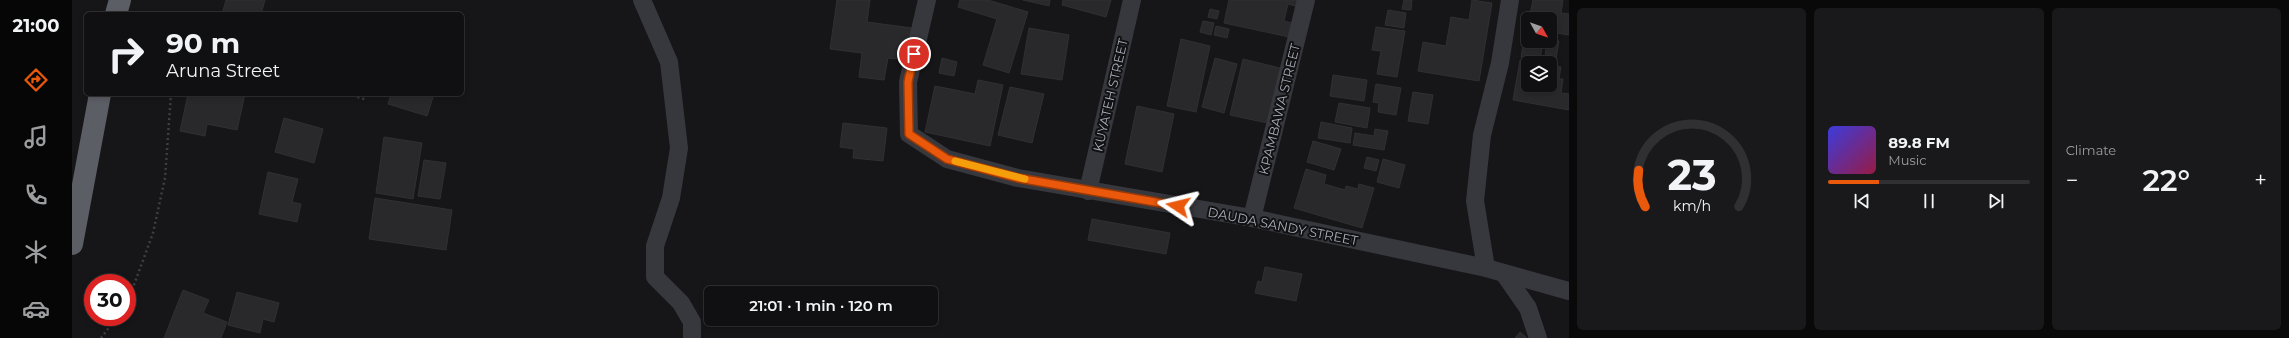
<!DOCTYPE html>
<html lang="en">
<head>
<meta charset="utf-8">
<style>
	:root { --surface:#101012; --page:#19191b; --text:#f1f3f6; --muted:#9c9d9f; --line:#303032; --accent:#ea580c }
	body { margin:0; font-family:Montserrat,sans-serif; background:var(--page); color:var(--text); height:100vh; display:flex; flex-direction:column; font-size:15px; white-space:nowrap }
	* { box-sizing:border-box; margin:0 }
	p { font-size:13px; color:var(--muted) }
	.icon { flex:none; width:22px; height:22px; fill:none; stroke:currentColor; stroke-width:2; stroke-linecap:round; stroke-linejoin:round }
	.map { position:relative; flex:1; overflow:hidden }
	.details { display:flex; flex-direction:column; gap:8px; padding:8px; background:#09090a; width:720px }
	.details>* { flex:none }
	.hud { position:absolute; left:12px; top:12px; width:380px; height:84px; border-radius:6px; box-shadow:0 2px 6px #0003,0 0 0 1px var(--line); background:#101012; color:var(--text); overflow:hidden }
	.needle { width:26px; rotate:130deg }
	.controls { position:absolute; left:1449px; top:12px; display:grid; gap:8px }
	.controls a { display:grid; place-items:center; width:36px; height:36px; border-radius:6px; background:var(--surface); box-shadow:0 2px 6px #0003,0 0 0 1px var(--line); font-size:20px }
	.speed { position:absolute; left:12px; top:274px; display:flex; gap:8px; font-size:20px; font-weight:700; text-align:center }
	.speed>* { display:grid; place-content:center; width:52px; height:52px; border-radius:50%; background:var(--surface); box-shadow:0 2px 6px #0003,0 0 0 1px var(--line); line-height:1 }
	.speed .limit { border:6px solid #d22; background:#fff; color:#111 }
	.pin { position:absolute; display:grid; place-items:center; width:34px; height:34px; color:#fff; margin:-17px; border:2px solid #fff; border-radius:50%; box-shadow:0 1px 4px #0007 }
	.me { position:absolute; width:44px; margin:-22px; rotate:280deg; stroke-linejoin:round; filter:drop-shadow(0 0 3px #0008) }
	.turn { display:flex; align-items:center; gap:14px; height:84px; padding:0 16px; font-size:18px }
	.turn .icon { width:52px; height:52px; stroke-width:2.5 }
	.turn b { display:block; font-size:28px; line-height:34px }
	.big { font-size:30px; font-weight:600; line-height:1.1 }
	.details .widget { flex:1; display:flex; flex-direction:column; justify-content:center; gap:6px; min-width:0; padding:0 14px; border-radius:6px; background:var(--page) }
	.details .dial { align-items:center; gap:0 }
	.dial svg { height:104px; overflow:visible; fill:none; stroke:var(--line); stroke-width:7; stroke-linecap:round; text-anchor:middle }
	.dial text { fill:var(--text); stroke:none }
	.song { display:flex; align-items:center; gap:12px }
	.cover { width:48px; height:48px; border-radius:6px; background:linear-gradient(135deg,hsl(240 70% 55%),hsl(340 70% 35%)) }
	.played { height:4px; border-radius:2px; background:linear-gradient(90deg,var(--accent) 25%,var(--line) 25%) }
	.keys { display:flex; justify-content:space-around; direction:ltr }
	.heat { display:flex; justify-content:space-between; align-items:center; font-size:22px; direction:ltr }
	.details .tiles { flex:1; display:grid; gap:8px; grid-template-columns:repeat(3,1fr) }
	.trip { position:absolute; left:632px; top:286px; width:234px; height:40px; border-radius:6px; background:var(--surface); box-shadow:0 2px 6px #0003,0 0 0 1px var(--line); font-weight:600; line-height:40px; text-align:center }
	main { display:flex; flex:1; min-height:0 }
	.dock { display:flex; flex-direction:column; width:72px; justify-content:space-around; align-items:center; background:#060607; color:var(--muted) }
	.dock .icon { width:28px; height:28px }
	.dock .current { color:var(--accent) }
	.dock b { font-size:18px; color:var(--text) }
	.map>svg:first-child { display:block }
	.building { fill:#29292c; stroke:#303034 }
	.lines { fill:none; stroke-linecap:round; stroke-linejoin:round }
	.path { stroke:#3d3f44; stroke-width:2.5; stroke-dasharray:2 3; stroke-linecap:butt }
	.minor { stroke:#37383d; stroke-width:18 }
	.trunk { stroke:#5b5e65; stroke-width:22 }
	.route-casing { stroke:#983908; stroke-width:10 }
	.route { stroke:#ea580c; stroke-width:7 }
	.slow { stroke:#f59e0b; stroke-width:7 }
	.labels { text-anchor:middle; stroke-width:4; stroke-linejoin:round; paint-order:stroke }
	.street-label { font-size:13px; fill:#a8adb8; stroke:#111113 }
</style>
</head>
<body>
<main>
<nav class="dock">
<b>21:00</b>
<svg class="icon current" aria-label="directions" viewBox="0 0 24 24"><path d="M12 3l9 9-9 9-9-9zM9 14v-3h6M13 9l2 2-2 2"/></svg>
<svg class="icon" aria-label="music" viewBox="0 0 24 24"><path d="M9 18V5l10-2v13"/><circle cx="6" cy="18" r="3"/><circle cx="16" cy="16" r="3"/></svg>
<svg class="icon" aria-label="phone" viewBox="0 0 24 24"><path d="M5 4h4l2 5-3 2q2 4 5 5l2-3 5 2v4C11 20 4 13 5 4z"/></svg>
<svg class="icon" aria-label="climate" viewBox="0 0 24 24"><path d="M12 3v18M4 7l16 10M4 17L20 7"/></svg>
<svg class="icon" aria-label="car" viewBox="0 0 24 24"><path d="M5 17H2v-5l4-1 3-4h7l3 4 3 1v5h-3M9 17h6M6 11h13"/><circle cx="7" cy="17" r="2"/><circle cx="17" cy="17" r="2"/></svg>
</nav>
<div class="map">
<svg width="1497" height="338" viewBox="0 0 1497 338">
	<rect width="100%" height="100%" fill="#161618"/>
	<g class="building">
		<polygon points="154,0 193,0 189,14 150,14"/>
		<polygon points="765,0 798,0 795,22 840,28 836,60 816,58 812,80 787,77 790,53 758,49"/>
		<polygon points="888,0 916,0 956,12 937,73 911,65 925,19 886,7"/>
		<polygon points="951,0 978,0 977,6"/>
		<polygon points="991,0 1039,0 1034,17 990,5"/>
		<polygon points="1157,0 1225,0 1224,6 1216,4 1212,21 1220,23 1217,37 1152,23"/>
		<polygon points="1332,0 1340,0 1339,10 1330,9"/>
		<polygon points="1400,0 1420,3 1407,81 1346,71 1351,42 1374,46 1379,17 1397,20"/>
		<polygon points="1461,0 1491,0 1489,13 1497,14 1497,35 1478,32 1478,19 1457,19"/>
		<polygon points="1138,9 1147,11 1145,19 1136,17"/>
		<polygon points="1316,10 1334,13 1332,28 1313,25"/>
		<polygon points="1131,21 1142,23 1139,35 1128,32"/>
		<polygon points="1144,26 1157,29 1155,38 1142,35"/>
		<polygon points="1304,27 1333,31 1325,77 1305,74 1309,51 1300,50"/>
		<polygon points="957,28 997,35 990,80 949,74"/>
		<polygon points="1452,38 1456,38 1456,41 1471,41 1468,60 1449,57"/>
		<polygon points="1109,39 1138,46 1124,112 1095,106"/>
		<polygon points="1478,40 1487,41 1484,59 1473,57 1475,41"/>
		<polygon points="870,58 885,62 882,76 867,73"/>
		<polygon points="1143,58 1165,64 1152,113 1130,107"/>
		<polygon points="1171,59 1212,69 1200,124 1158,115"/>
		<polygon points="1448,60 1466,63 1456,63 1456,85 1478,85 1478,65 1489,67 1487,79 1491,79 1489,93 1497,94 1497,110 1441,100"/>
		<polygon points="1261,75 1295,80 1292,101 1258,96"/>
		<polygon points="906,80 931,85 918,146 853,132 863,86 903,94"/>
		<polygon points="1304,84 1329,88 1324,115 1306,112 1307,103 1301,102"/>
		<polygon points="938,87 972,94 960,143 926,135"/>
		<polygon points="1341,92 1361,95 1356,124 1336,121"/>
		<polygon points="116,94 173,94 165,130 135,124 133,136 108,131"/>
		<polygon points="319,94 362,94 355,116 316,104"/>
		<polygon points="1267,103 1298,108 1295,128 1263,122"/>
		<polygon points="1065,106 1102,114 1090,172 1053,164"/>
		<polygon points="212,118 251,129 242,163 203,152"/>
		<polygon points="1249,122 1280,128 1278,143 1246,138"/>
		<polygon points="771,123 815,128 811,161 781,158 782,149 768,147"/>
		<polygon points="1303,129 1316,131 1312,150 1281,145 1283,133 1302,136"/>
		<polygon points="312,137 350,143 341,199 304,193"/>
		<polygon points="1241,141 1269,149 1262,170 1235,162"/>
		<polygon points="1295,157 1307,160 1304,171 1292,168"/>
		<polygon points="1311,159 1333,165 1327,188 1305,182"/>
		<polygon points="352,160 374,163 368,199 346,196"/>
		<polygon points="1234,169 1254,175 1252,184 1273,190 1274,186 1286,189 1287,184 1302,188 1290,228 1222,208"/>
		<polygon points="196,172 226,179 220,202 229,204 225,222 187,214"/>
		<polygon points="303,198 380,210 374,250 297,239"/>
		<polygon points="1020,219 1098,233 1094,254 1016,240"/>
		<polygon points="1193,267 1230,274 1224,301 1183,293 1186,281 1190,282"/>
		<polygon points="111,290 137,300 131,313 155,322 149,338 92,338"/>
		<polygon points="165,292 207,303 202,322 191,319 188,333 156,325"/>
		<polygon points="1448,332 1455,338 1443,338"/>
	</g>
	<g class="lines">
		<g class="path">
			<polyline points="276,94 295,100"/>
			<polyline points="55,304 81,233 93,178 99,94"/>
			<polyline points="29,338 45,317"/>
		</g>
		<g class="minor">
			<polyline points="570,0 597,62 607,148 599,198 583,246 583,277 609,303 620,322 620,338"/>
			<polyline points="855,0 836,82 837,134 875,159 946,178 1180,218 1414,268 1497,291"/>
			<polyline points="1016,191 1060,0"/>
			<polyline points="1180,218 1234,0"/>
			<polyline points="1414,268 1403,201 1410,135 1428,63 1438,0"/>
			<polyline points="1433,275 1456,308 1466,338"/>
		</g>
		<g class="trunk">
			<polyline points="44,14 48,0"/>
			<polyline points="0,244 28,94"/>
		</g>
	</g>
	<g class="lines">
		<defs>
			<polyline id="route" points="842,54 836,82 837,134 875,159 946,178 1106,206"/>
		</defs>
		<use href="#route" class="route-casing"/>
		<use href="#route" class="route"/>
		<polyline class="slow" points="883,161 953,179"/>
	</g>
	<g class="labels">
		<g class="street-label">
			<text transform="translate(1038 95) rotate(-77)" y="5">KUYATEH STREET</text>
			<text transform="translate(1207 109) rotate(-76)" y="5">KPAMBAWA STREET</text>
			<text transform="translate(1211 226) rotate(11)" y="5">DAUDA SANDY STREET</text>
		</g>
	</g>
</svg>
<div class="controls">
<a><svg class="needle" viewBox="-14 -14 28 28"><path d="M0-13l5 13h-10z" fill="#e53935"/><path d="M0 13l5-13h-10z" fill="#9c9d9f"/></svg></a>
<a><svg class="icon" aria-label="layers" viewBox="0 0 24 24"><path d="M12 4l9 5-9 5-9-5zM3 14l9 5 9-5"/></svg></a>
</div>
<div class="speed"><div class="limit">30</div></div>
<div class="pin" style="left:842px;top:54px;background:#d93025"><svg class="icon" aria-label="arrive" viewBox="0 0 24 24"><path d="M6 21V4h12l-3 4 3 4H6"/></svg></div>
<svg class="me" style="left:1106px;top:206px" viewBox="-20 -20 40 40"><path d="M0-17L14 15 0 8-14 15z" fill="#ea580c" stroke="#fff" stroke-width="4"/></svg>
<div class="trip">21:01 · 1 min · 120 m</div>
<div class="hud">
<div class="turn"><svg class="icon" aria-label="right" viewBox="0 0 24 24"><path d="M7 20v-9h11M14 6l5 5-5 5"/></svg><div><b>90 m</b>Aruna Street</div></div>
</div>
</div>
<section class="details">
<div class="tiles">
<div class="widget dial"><svg viewBox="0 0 100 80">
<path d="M14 69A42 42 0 1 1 86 69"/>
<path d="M14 69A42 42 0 0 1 9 41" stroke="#ea580c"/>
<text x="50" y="56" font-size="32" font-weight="700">23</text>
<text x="50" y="72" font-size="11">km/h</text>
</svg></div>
<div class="widget">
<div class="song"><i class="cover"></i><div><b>89.8 FM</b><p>Music</p></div></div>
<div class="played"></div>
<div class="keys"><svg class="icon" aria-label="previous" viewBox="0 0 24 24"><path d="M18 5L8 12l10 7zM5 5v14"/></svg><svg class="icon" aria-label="pause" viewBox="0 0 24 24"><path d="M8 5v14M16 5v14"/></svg><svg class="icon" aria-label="next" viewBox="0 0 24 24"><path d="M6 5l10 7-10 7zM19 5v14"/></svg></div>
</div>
<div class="widget"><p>Climate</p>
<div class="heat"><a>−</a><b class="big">22°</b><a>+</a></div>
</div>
</div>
</section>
</main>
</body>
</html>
